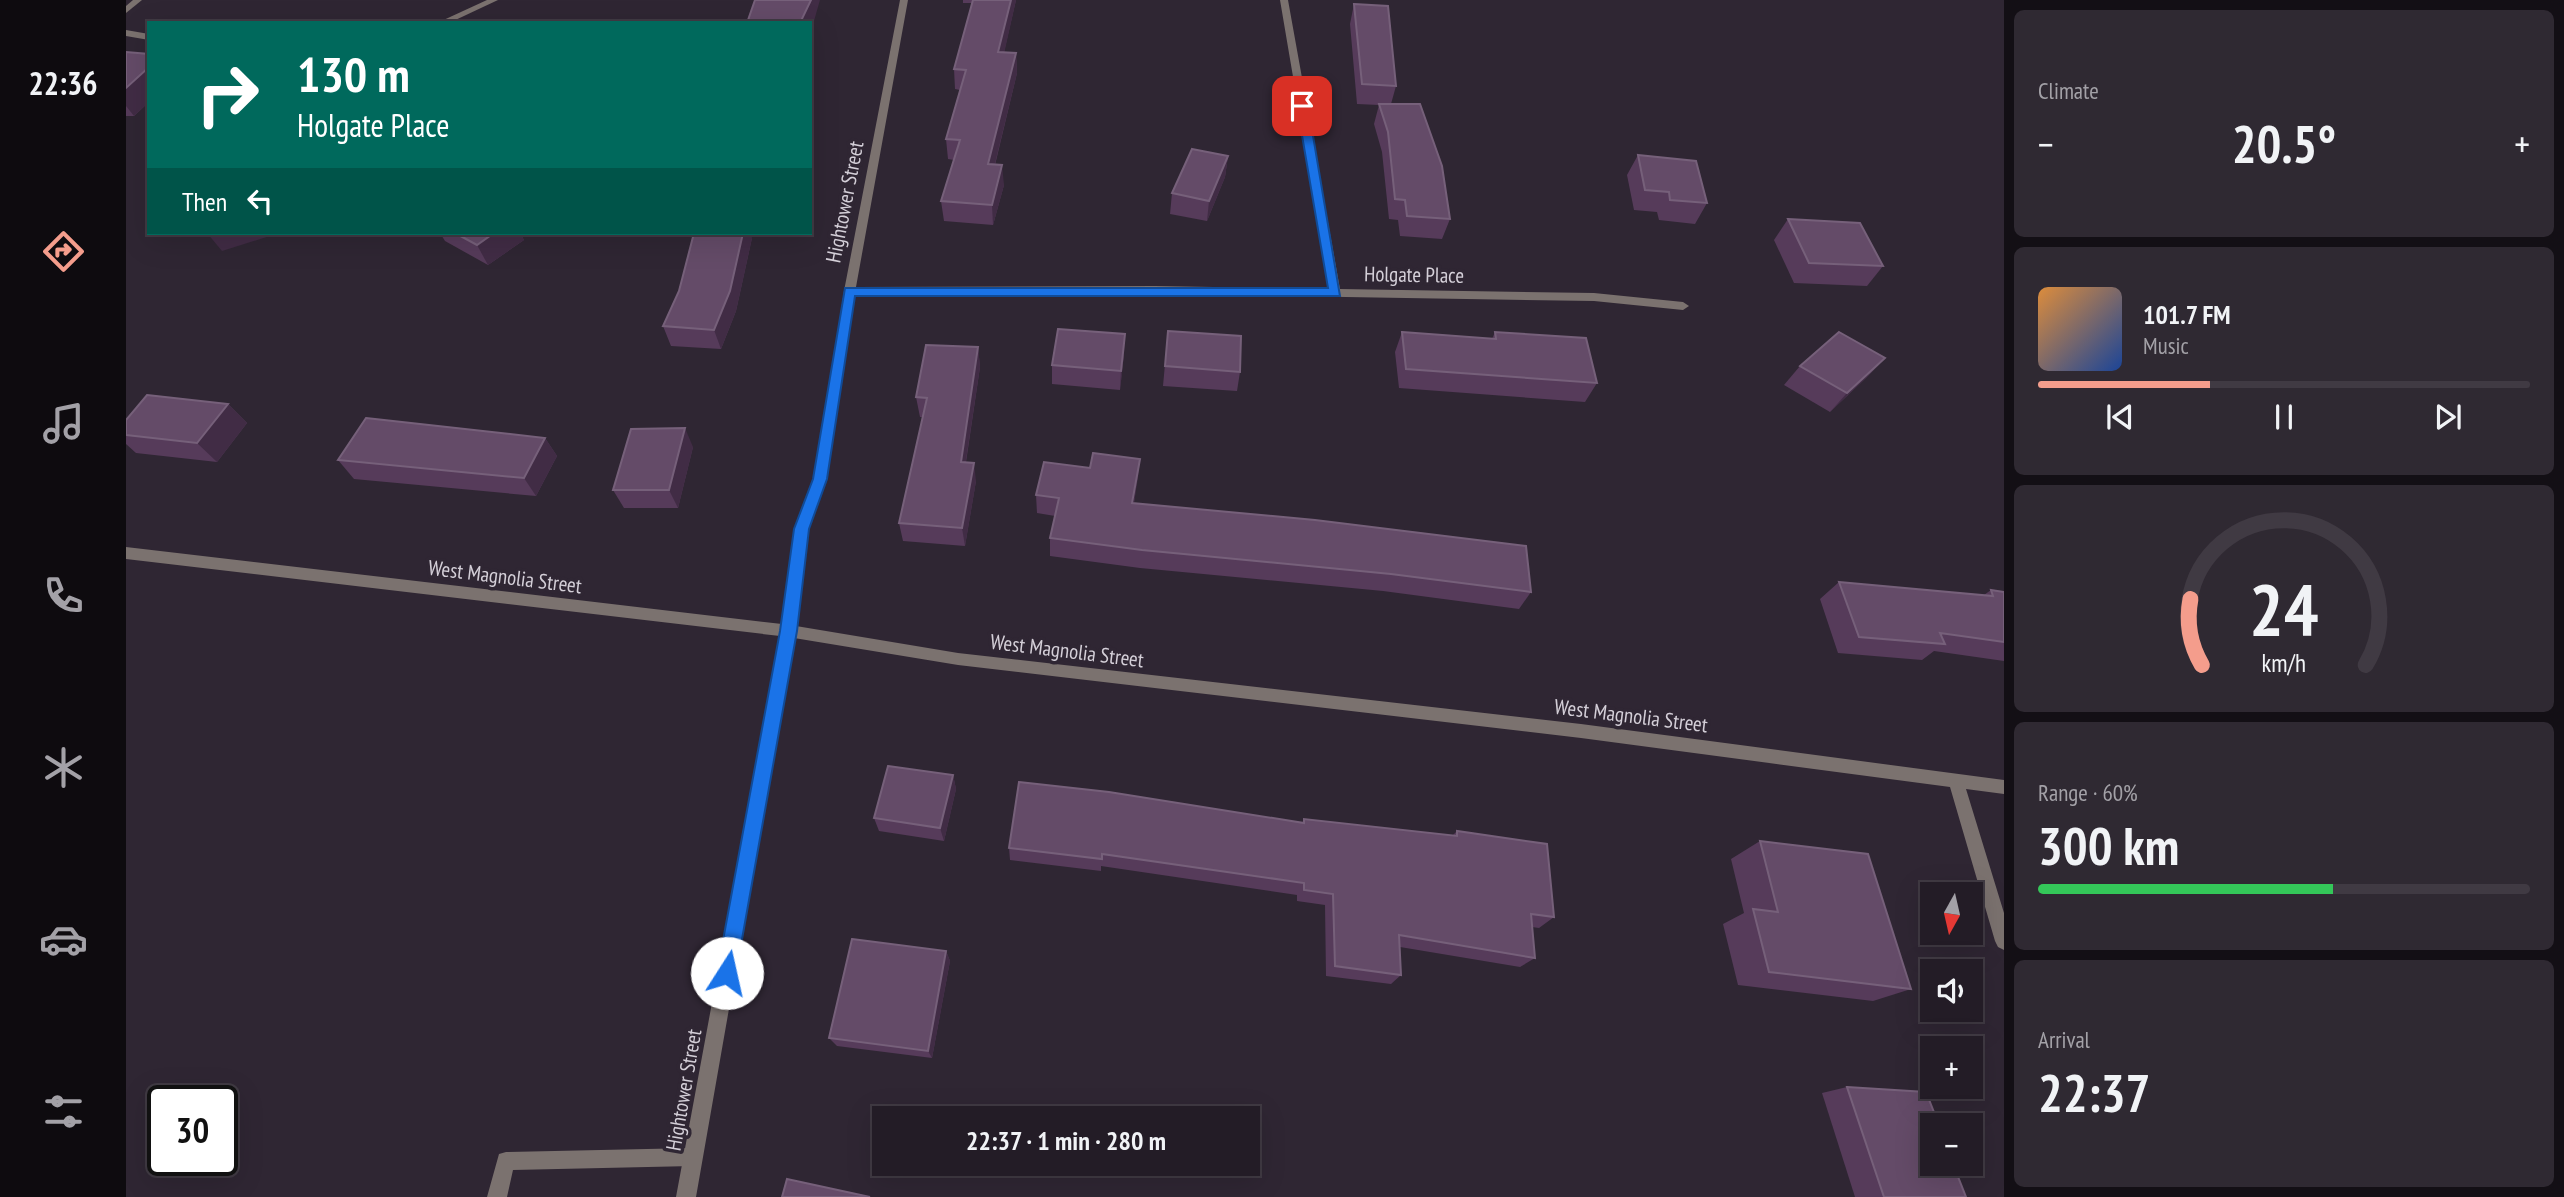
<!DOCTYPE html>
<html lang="en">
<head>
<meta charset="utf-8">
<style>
	:root { --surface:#231c26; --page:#2f2932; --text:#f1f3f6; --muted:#a3a1a7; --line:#403a43; --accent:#f49d8c }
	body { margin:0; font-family:"PT Sans Narrow",sans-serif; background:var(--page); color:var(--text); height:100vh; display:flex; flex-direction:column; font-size:26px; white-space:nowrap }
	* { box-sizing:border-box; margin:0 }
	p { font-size:23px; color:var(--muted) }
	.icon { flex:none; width:38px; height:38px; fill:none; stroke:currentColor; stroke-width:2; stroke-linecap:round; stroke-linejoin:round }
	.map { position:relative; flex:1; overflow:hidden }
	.side { display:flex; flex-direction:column; gap:10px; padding:10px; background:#130f15; width:560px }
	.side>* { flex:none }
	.banner { position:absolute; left:21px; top:21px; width:665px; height:214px; border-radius:0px; box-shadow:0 7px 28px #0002,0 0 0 2px var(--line); background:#00695c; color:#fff; overflow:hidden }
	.needle { width:46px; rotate:188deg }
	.buttons { position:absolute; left:1794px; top:882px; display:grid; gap:14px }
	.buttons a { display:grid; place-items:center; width:63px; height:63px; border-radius:0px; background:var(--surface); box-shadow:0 7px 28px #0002,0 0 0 2px var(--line); font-size:35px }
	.speed { position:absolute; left:21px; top:1085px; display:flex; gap:14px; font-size:35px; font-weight:700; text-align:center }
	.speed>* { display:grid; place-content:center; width:91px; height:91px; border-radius:50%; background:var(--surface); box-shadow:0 7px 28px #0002,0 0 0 2px var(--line); line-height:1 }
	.speed .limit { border:4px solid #111; border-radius:10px; background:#fff; color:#111 }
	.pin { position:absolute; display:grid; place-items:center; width:60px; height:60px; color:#fff; margin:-30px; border-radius:14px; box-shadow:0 4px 10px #0006 }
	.me { position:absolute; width:77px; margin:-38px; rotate:10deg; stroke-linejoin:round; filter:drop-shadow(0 0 5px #0008) }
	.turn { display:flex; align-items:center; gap:24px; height:147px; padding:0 35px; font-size:32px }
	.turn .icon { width:91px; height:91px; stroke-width:2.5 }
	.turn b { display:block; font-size:49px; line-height:60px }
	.then { display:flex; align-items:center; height:66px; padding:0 35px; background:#0003; gap:14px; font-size:26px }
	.big { font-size:52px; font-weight:700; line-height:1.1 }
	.side .widget { flex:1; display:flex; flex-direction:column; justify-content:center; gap:10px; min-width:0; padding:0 24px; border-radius:10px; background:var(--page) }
	.side .dial { align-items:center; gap:0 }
	.dial svg { height:182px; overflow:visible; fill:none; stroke:var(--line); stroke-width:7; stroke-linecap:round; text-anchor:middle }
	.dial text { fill:var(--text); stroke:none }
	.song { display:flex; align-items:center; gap:21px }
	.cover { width:84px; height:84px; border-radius:10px; background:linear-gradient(135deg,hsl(30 70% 55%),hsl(220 70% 35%)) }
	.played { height:7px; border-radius:4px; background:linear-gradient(90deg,var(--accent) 35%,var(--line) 35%) }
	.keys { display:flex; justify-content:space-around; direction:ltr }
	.heat { display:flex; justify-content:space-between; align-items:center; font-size:38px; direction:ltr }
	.charge { height:10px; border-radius:5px; background:linear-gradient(90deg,#34c759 60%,var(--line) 0) }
	.trip { position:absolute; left:746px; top:1106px; width:388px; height:70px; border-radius:0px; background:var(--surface); box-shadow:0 7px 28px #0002,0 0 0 2px var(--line); font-weight:700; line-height:70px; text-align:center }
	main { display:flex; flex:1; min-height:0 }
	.tab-bar { display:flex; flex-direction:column; width:126px; justify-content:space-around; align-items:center; background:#0e0b0f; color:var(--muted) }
	.tab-bar .icon { width:49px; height:49px }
	.tab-bar .on { color:var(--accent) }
	.tab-bar b { font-size:32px; color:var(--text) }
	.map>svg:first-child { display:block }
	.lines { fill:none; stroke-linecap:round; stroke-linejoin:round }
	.lane { fill:#7b726f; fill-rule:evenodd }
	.street { fill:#7b726f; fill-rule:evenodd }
	.wall { fill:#563b5a }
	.shaded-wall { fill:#412c45 }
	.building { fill:#644b68; stroke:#76607a; stroke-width:2 }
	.route { fill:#1a73e8; stroke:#114b97; stroke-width:2 }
	.labels { text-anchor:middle; stroke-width:7; stroke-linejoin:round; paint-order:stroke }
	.street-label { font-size:21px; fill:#d4cfd8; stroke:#2f2633 }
</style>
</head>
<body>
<main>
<nav class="tab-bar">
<b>22:36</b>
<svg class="icon on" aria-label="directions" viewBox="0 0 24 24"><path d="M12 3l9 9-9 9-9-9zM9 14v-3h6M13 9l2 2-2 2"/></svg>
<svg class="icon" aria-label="music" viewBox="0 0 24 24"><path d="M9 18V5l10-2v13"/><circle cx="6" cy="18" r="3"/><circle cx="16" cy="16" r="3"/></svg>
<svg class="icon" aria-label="phone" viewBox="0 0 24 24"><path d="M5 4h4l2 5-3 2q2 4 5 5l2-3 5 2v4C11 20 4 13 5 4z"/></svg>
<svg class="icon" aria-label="climate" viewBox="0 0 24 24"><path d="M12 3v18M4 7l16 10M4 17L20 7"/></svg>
<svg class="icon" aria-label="car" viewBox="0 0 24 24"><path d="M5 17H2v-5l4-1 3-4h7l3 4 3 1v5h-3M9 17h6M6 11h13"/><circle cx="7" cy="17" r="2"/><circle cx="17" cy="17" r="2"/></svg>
<svg class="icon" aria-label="filters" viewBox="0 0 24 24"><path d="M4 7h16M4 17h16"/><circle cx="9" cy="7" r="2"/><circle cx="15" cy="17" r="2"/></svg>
</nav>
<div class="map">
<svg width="1878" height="1197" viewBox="0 0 1878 1197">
	<rect width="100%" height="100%" fill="#2f2633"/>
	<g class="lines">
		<polygon class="lane" points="567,1148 574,1150 576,1157 574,1164 567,1166 387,1170 381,1197 361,1197 373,1154 380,1152"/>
		<g class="street">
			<polygon points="7,0 16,0 0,13 0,6"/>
			<polygon points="361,0 372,0 323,23 311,23"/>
			<polygon points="774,0 782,0 730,287 1029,286 1203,289 1154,0 1162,0 1214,289 1468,293 1557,302 1563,306 1557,310 1468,301 1029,294 729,295 700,479 683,529 670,626 832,653 1455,724 1878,780 1878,794 1840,789 1878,913 1878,950 1872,947 1869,941 1824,787 1455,738 832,665 668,638 570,1197 550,1197 654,636 0,559 0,547 656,624 669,529 688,479 718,291"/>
			<polygon points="0,30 23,34 23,40 0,36"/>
		</g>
	</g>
	<g class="wall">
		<polygon points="837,0 890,0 878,52 890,53 891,73 869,165 878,185 867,225 818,221 815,201 828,160 822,159 820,139 834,90 829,89 828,69 846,3 837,3"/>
		<polygon points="1228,4 1270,86 1265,104 1324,219 1316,239 1274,236 1272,220 1263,219 1256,152 1248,124 1253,105 1231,104 1224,24"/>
		<polygon points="0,52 23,54 23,102 8,116 0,116"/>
		<polygon points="1512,155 1581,203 1569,224 1533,220 1531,212 1508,210 1501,175"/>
		<polygon points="1102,156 1099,177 1081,221 1044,214 1046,193"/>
		<polygon points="1662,219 1757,266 1741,286 1668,283 1648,240"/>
		<polygon points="314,233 394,233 398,240 362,265 319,241"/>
		<polygon points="626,238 610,311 595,349 545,346 537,326"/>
		<polygon points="1042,331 1114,372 1111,391 1037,386"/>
		<polygon points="1276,332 1366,339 1369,332 1471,383 1459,402 1273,388 1269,352"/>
		<polygon points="852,347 854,367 840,462 850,481 839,546 777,541 773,523 797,417 794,417 790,397"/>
		<polygon points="998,354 994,390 926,384 926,365"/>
		<polygon points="1759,358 1741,377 1704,412 1658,385 1674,366"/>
		<polygon points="102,404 121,423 91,462 10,453 0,444 0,420"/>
		<polygon points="419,438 431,456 410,496 228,479 212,460"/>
		<polygon points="567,447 552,508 498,508 487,490"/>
		<polygon points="1014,459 1008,503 1405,592 1393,609 1257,591 1014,568 924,556 924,538 929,516 911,513 910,495 964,468"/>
		<polygon points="1713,582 1858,595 1865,590 1878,592 1878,661 1808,651 1796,660 1712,653 1694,599"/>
		<polygon points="827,775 830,789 818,841 753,831 748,818"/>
		<polygon points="1178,819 1326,836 1331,831 1428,917 1413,928 1406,927 1409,958 1394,967 1274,947 1275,975 1265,984 1200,976 1199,905 1171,901 1171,895 975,866 975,871 884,860 883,848 1176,823"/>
		<polygon points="1634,841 1785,989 1747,1001 1612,985 1597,924 1618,913 1605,859"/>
		<polygon points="820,951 824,961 806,1058 711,1046 703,1038"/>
		<polygon points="1721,1087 1840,1197 1729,1197 1696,1093"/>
	</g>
	<g class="shaded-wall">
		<polygon points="685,0 694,0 688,21 684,29 684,23 674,23"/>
		<polygon points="885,0 890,0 874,72 872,52"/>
		<polygon points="890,53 891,73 864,184 862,164"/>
		<polygon points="23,67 23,102 8,116 0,106 0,88"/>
		<polygon points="1102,156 1099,177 1081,221 1083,201"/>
		<polygon points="876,165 878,185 867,225 866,205"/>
		<polygon points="81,233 147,233 147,235 96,251"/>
		<polygon points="368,233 394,233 398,240 362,265 351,245"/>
		<polygon points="617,233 625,233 626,238 610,311 595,349 588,330"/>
		<polygon points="999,334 998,354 994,390 995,371"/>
		<polygon points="852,347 854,367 837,480 835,462"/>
		<polygon points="1759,358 1741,377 1704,412 1721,393"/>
		<polygon points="102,404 121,423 91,462 71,443"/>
		<polygon points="559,428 567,447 552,508 543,490"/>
		<polygon points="419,438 431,456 410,496 398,478"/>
		<polygon points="1014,459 1012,478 1005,521 1006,503"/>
		<polygon points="848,463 850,481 839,546 836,528"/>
		<polygon points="827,775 830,789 818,841 814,828"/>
		<polygon points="820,951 824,961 806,1058 802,1051"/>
	</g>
	<g class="building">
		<polygon points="629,0 685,0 674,23 621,23"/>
		<polygon points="847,0 885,0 872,52 890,53 862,164 876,165 866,205 815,201 834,140 820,139 840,70 828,69"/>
		<polygon points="1228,4 1262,6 1270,86 1236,84"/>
		<polygon points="0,52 23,54 23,67 0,88"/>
		<polygon points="1253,104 1294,104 1316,166 1324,219 1281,216 1279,200 1269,199 1262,132"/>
		<polygon points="1066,149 1102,156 1083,201 1046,193"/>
		<polygon points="1512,155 1570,161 1581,203 1544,200 1543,192 1519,190"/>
		<polygon points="1662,219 1734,223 1757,266 1683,263"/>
		<polygon points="329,233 368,233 351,245"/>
		<polygon points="568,233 617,233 604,291 588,330 537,326 553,291"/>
		<polygon points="932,329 999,334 995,371 926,365"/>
		<polygon points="1042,331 1115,336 1114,372 1039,366"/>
		<polygon points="1276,332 1370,339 1369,332 1460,338 1471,383 1280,369"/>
		<polygon points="1713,332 1759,358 1721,393 1674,366"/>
		<polygon points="800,345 852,347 835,462 848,463 836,528 773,523 801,398 790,397"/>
		<polygon points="21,395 102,404 71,443 0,435 0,420"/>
		<polygon points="240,418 419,438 398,478 212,460"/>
		<polygon points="559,428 543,490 487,490 505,429"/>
		<polygon points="967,453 1014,459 1006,503 1189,520 1400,546 1405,592 1265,574 1016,550 924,538 933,498 910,495 918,462 964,468"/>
		<polygon points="1713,582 1867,596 1865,590 1878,592 1878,642 1814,633 1819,644 1733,637"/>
		<polygon points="762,766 827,775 814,828 748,818"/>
		<polygon points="893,782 983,792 1178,823 1178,819 1331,836 1331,831 1421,844 1428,917 1405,914 1409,958 1273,935 1275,975 1209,966 1207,894 1178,890 1178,883 976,854 976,859 883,848"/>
		<polygon points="1634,841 1742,854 1785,989 1643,972 1627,909 1652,912"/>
		<polygon points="726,939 820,951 802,1051 703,1038"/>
		<polygon points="1721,1087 1800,1092 1813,1125 1806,1125 1806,1164 1827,1164 1840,1197 1758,1197"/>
		<polygon points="661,1179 744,1197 656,1197"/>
	</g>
	<polygon class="route" points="1176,103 1182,106 1214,296 729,296 701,479 683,529 671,631 610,973 608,980 601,982 594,980 591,973 654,631 668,529 687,479 719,288 1202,288 1171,106"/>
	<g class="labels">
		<g class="street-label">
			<text transform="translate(719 202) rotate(-79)" y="7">Hightower Street</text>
			<text transform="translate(1288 275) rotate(1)" y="7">Holgate Place</text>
			<text transform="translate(379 577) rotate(7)" y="7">West Magnolia Street</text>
			<text transform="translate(941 651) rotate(7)" y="7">West Magnolia Street</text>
			<text transform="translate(1505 716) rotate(7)" y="7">West Magnolia Street</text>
			<text transform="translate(558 1090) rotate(-80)" y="7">Hightower Street</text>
		</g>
	</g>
</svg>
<div class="buttons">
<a><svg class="needle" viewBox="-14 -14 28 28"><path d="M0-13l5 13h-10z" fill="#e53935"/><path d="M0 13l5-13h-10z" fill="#a3a1a7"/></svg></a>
<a><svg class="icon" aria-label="sound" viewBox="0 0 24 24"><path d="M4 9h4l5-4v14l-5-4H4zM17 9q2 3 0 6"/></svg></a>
<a>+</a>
<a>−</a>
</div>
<div class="speed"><div class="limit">30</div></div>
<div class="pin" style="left:1176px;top:106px;background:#d93025"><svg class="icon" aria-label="arrive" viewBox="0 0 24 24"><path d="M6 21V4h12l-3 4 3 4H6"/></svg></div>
<svg class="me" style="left:601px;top:973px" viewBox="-20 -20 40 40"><circle r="19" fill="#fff"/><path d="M0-13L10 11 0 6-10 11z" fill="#1a73e8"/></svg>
<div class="trip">22:37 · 1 min · 280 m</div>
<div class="banner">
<div class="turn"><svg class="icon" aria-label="right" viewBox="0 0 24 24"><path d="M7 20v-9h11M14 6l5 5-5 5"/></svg><div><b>130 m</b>Holgate Place</div></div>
<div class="then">Then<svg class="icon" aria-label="left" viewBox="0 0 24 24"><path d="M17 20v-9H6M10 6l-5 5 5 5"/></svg></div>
</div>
</div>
<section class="side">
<div class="widget"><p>Climate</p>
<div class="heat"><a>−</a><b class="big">20.5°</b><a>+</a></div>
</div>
<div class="widget">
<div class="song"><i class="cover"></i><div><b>101.7 FM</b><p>Music</p></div></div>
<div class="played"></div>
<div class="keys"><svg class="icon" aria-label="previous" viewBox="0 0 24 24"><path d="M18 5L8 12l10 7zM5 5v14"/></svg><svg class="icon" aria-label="pause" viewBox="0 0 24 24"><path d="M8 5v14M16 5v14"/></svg><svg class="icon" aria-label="next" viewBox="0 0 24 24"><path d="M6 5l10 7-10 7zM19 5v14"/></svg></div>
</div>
<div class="widget dial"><svg viewBox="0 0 100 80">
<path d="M14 69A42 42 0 1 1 86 69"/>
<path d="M14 69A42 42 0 0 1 9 40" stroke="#f49d8c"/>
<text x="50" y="56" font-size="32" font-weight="700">24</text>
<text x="50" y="72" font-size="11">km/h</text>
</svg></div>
<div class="widget"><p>Range · 60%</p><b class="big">300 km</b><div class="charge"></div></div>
<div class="widget"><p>Arrival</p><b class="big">22:37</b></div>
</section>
</main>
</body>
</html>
